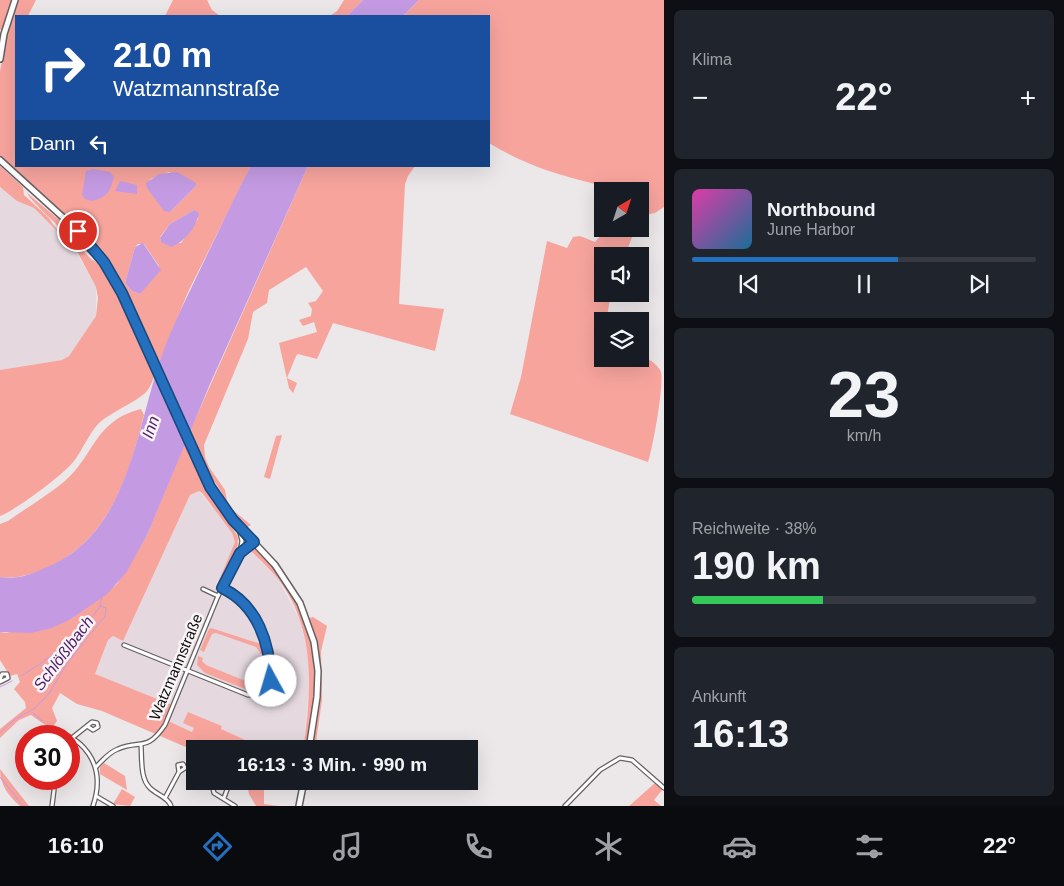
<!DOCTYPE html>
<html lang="de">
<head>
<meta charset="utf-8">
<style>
	:root { --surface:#171b24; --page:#20242c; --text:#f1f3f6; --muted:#9ea1a6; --line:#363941; --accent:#256fbf }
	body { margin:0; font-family:Arial,sans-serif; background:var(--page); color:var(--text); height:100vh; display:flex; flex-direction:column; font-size:19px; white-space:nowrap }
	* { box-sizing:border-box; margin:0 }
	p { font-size:16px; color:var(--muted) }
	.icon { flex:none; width:28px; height:28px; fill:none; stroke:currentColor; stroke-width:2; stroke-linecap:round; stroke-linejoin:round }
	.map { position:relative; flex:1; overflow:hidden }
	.details { display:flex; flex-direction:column; gap:10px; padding:10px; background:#0d0f14; width:400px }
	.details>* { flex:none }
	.top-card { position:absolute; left:15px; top:15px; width:475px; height:152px; border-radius:0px; box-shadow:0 5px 20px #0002; background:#1a4fa0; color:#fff; overflow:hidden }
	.needle { width:32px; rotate:39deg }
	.tools { position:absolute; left:594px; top:182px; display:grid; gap:10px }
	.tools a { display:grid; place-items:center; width:55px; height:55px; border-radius:0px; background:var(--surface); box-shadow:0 5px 20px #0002; font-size:25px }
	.speed { position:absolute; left:15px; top:725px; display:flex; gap:10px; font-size:25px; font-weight:700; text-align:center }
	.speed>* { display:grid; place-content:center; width:65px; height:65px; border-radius:50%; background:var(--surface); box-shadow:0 5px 20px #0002; line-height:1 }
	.speed .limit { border:8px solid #d22; background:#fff; color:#111 }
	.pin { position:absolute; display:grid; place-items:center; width:42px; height:42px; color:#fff; margin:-21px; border:2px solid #fff; border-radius:50%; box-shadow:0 1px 5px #0007 }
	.me { position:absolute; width:55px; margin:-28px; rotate:354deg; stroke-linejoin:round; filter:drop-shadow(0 0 4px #0008) }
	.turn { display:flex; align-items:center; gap:18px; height:105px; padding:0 15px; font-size:22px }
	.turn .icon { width:65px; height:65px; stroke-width:2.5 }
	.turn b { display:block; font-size:35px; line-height:42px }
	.then { display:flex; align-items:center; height:48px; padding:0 15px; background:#0003; gap:10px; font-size:19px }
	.big { font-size:38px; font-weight:700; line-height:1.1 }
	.details .card { flex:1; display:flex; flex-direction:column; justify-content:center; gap:8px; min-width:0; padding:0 18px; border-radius:8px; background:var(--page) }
	.details .dial { align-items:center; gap:0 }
	.dial b { font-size:65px; line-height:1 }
	.song { display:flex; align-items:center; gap:15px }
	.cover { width:60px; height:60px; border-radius:8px; background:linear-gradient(135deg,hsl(320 70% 55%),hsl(200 70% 35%)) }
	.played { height:5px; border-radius:2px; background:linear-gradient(90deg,var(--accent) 60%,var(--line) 60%) }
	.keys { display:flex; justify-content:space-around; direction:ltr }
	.heat { display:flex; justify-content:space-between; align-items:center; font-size:28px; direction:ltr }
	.charge { height:8px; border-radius:4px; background:linear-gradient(90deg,#34c759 38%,var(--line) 0) }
	.trip { position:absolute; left:186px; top:740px; width:292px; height:50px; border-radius:0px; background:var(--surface); box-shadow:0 5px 20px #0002; font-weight:700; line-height:50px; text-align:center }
	.dock { display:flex; height:80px; justify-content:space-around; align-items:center; background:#090b0e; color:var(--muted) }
	.dock .icon { width:35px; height:35px }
	.dock .on { color:var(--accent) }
	.dock b { font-size:22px; color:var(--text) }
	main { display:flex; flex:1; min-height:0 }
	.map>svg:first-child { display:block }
	.built { fill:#e5d9df }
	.green { fill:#f7a49d; fill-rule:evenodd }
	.water { fill:#c49be3 }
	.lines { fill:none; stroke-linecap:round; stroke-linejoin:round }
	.stream { stroke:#c49be3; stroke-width:1 }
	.minor-casing { stroke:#656163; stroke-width:5.5 }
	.secondary-casing { stroke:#656163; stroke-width:8 }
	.minor { stroke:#fff; stroke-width:3 }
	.secondary { stroke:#fff; stroke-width:5 }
	.route-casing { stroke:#18487c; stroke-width:12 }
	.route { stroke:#256fbf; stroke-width:9 }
	.labels { text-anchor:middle; stroke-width:5; stroke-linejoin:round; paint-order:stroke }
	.street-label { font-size:15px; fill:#0d0b0c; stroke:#f9f5f7 }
	.water-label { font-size:16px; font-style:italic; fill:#4f1a6d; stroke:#f9f5f7 }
</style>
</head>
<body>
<main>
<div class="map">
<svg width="664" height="806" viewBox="0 0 664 806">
	<rect width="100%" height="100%" fill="#ece7e9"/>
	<g class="built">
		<polygon points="0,187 17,201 34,208 74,248 96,287 96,316 69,356 62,360 0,370"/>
		<polygon points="199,491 232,533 235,542 248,548 278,579 301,622 308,657 310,682 303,749 275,749 257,741 252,743 221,729 222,726 188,712 194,728 193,732 166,720 95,674 108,640 113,636 123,641 190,495"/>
	</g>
	<g class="green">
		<polygon points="0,0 13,0 4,27 0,30"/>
		<path d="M17 0H36L28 16H16V166H251L188 292 159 363 119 278 99 250 0 157V72L5 41ZM169 172 196 186 170 212 150 179ZM194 210 198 219 181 243 161 242 160 237 170 224ZM138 244H144L159 266 140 294 132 291 125 283 135 247Z"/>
		<polygon points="173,0 207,0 212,10 220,16 165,16"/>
		<polygon points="344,0 363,0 347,16 330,16 337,11"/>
		<path d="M419 0H664V207L655 213 640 216 642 201 640 200V191H614L612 188C564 176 532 169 489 143V16H403Z"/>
		<polygon points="0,166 23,187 24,195 48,217 60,234 34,208 17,201 0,187"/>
		<polygon points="308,166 415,166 408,176 405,184 399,304 444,309 435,351 333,323 317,359 298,354 296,356 287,378 297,383 293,393 289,388 279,343 317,332 314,322 303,326 299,320 311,316 312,309 308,303 316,301 323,291 306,267 269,290 267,303 253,312 248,339 204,445 205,457 209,467 225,490 228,506 251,525 246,528 225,506 222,493 214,481 206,473 189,433"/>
		<path d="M27 193 69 228 99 262C90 257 28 199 27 193Z"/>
		<path d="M606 229H635L625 256H602V294H611L606 321H602V359H640V354C648 359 657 363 661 372 664 385 653 447 648 462L510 414 521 377 547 241 567 248 573 237 580 236 595 242Z"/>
		<path d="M62 235 78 245 91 259 102 266 124 306 155 374C153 379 151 386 147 391 140 400 111 412 99 423 88 435 83 449 74 461 63 475 16 510 0 516V370L62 360 69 356 96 316 98 298 96 287 78 253Z"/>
		<path d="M141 409 144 415C128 477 109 542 44 569 30 575 16 579 0 577V524L8 521C26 508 47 496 65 481 95 455 94 421 141 409Z"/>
		<polygon points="282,435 270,479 264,477 276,436"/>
		<path d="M185 442 206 490 237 535C242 549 225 576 219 589L215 590 235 542 232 533 202 493 199 491 190 495 123 641 113 636 108 640 95 674 172 705 166 720 192 732 194 728 183 723 188 712 222 726 221 729 252 743 257 741 275 749H195V751L102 711 77 704 60 693 52 708 57 721 51 729 31 715 19 720 0 738V729L26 708 25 702 14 689 20 682 17 674 10 676 0 660V632L6 633 71 619 117 584 148 533Z"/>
		<path d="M253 547C265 553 273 567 281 577 323 635 318 682 308 749H303C312 691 316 628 278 579 269 568 258 558 248 548Z"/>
		<path d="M313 617 327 626 321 651 322 700 315 749H312C319 704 323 662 309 618Z"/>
		<polygon points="211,628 261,644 264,654 261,654 256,647 216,633 212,634 204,652 200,650 209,629"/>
		<polygon points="198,656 203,658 202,661 206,665 253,684 266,685 255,693 205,673 197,665"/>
		<polygon points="104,763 125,776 127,790 100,774 100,767"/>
		<path d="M0 769 29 806H20C8 796 0 784 0 769Z"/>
		<polygon points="246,781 269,781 264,786 264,804 279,806 256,806 249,794"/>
		<polygon points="655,783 663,789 654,800 661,806 629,806"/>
		<polygon points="122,789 135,797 130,806 113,804"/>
	</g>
	<g class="water">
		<polygon points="363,0 419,0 403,16 347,16"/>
		<path d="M251 166H308L210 384 148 533 126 573 107 594 71 619 52 628 31 633 0 632V577C17 580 32 574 47 567 133 532 136 419 166 344 178 314 193 285 207 255 222 225 235 195 251 166Z"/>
		<path d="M93 169 110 172 114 177C110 192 107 197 92 201L85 199 82 195 86 171Z"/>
		<polygon points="177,172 196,183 196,186 170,212 164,211 147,188 146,183 159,174"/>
		<polygon points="120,181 137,185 137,194 115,191"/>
		<path d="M194 210 199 213C196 228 184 242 171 247L161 242 160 238 170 224Z"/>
		<polygon points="143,243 161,270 140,294 132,291 125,283 135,247"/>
	</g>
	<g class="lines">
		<g class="stream">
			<path d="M21 676C48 660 83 633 100 606"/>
			<polyline points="0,687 12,681"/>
			<polyline points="33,713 42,721"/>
			<polyline points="0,733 14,720 35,708 48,695 68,662 105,616 106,608 100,606 102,597"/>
			<polyline points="0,777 23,806"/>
		</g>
		<defs>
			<g id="minor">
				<polyline points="240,553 255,542"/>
				<polyline points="203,589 218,596"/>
				<path d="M124 645 248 695H263C284 680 260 622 247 606 240 597 232 593 222 588"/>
				<polyline points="0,680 2,674 7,674 8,678 0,682"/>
				<path d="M32 736 41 730C84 732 107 765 93 806"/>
				<polyline points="72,738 92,722 97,723 98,727 93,730 87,726"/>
				<path d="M141 745C142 758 140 779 150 788 157 795 168 797 171 806"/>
				<path d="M96 767C103 760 109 752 118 749 140 739 146 753 165 725L218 596 240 553 242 541 239 529"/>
				<polyline points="216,781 213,789 214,793 235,806"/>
				<polyline points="96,796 113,806"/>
				<polyline points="165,798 179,772 185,768 183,764 178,765 179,772"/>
				<polyline points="224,798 229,784 227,781"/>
				<polyline points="52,806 54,790 52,779"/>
				<polyline points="565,806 600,770 620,758 632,760 664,788"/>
			</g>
			<g id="secondary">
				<polyline points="0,59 4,34 15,0"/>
				<polyline points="0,160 78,231 104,262 123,293 210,487 233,520 275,565 300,603 314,642 318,671 317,697 309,749"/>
				<polyline points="299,806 304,781"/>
			</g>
		</defs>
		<use href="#minor" class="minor-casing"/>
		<use href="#secondary" class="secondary-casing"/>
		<use href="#minor" class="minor"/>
		<use href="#secondary" class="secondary"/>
	</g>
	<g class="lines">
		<defs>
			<path id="route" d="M78 231 104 262 122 293 210 487 233 520 254 542 240 553 222 588C258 605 270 644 271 681"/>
		</defs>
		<use href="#route" class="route-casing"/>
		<use href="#route" class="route"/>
	</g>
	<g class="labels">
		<g class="street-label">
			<text transform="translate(176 667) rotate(-67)" y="5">Watzmannstraße</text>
		</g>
		<g class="water-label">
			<text transform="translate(150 427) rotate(-71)" y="6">Inn</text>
			<text transform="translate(63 653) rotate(-53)" y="6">Schlößlbach</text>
		</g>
	</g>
</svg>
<div class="tools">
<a><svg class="needle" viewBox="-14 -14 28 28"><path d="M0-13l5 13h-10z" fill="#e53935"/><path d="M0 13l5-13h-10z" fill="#9ea1a6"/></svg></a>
<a><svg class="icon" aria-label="sound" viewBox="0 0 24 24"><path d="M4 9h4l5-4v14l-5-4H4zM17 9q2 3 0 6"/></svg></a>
<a><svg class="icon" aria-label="layers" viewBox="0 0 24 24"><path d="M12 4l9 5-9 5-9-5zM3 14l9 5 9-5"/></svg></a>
</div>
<div class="speed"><div class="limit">30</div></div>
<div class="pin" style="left:78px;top:231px;background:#d93025"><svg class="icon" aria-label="arrive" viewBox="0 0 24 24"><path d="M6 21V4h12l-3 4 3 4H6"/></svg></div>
<svg class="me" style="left:271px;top:681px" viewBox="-20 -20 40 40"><circle r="19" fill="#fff"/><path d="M0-13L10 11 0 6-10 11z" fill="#256fbf"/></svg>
<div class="trip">16:13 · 3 Min. · 990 m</div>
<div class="top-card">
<div class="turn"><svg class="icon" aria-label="right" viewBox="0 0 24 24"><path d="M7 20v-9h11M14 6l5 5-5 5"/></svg><div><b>210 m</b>Watzmannstraße</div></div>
<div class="then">Dann<svg class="icon" aria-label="left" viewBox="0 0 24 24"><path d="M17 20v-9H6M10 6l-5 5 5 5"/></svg></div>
</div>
</div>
<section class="details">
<div class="card"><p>Klima</p>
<div class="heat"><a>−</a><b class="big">22°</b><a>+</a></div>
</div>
<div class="card">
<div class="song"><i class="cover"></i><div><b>Northbound</b><p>June Harbor</p></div></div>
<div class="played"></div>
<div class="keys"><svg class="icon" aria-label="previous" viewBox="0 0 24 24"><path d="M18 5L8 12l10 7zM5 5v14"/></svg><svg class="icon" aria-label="pause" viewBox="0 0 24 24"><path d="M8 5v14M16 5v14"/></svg><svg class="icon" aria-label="next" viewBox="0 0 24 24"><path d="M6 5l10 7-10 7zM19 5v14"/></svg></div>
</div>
<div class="card dial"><b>23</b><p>km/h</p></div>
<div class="card"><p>Reichweite · 38%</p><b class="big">190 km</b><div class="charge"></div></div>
<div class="card"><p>Ankunft</p><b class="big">16:13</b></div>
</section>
</main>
<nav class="dock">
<b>16:10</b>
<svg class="icon on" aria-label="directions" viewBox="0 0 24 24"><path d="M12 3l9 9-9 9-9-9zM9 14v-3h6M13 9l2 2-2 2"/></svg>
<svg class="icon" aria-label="music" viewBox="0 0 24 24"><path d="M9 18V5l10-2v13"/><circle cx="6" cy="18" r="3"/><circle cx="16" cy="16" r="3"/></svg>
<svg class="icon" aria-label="phone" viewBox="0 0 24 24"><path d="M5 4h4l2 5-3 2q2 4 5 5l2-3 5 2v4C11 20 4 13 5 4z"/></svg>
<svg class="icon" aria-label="climate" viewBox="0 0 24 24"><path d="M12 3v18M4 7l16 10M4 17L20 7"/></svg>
<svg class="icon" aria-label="car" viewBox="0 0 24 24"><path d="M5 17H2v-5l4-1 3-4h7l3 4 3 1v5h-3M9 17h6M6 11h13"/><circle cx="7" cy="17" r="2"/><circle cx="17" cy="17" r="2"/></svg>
<svg class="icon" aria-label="filters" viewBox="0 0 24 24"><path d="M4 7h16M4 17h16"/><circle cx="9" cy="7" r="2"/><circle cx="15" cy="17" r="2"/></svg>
<b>22°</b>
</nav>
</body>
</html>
